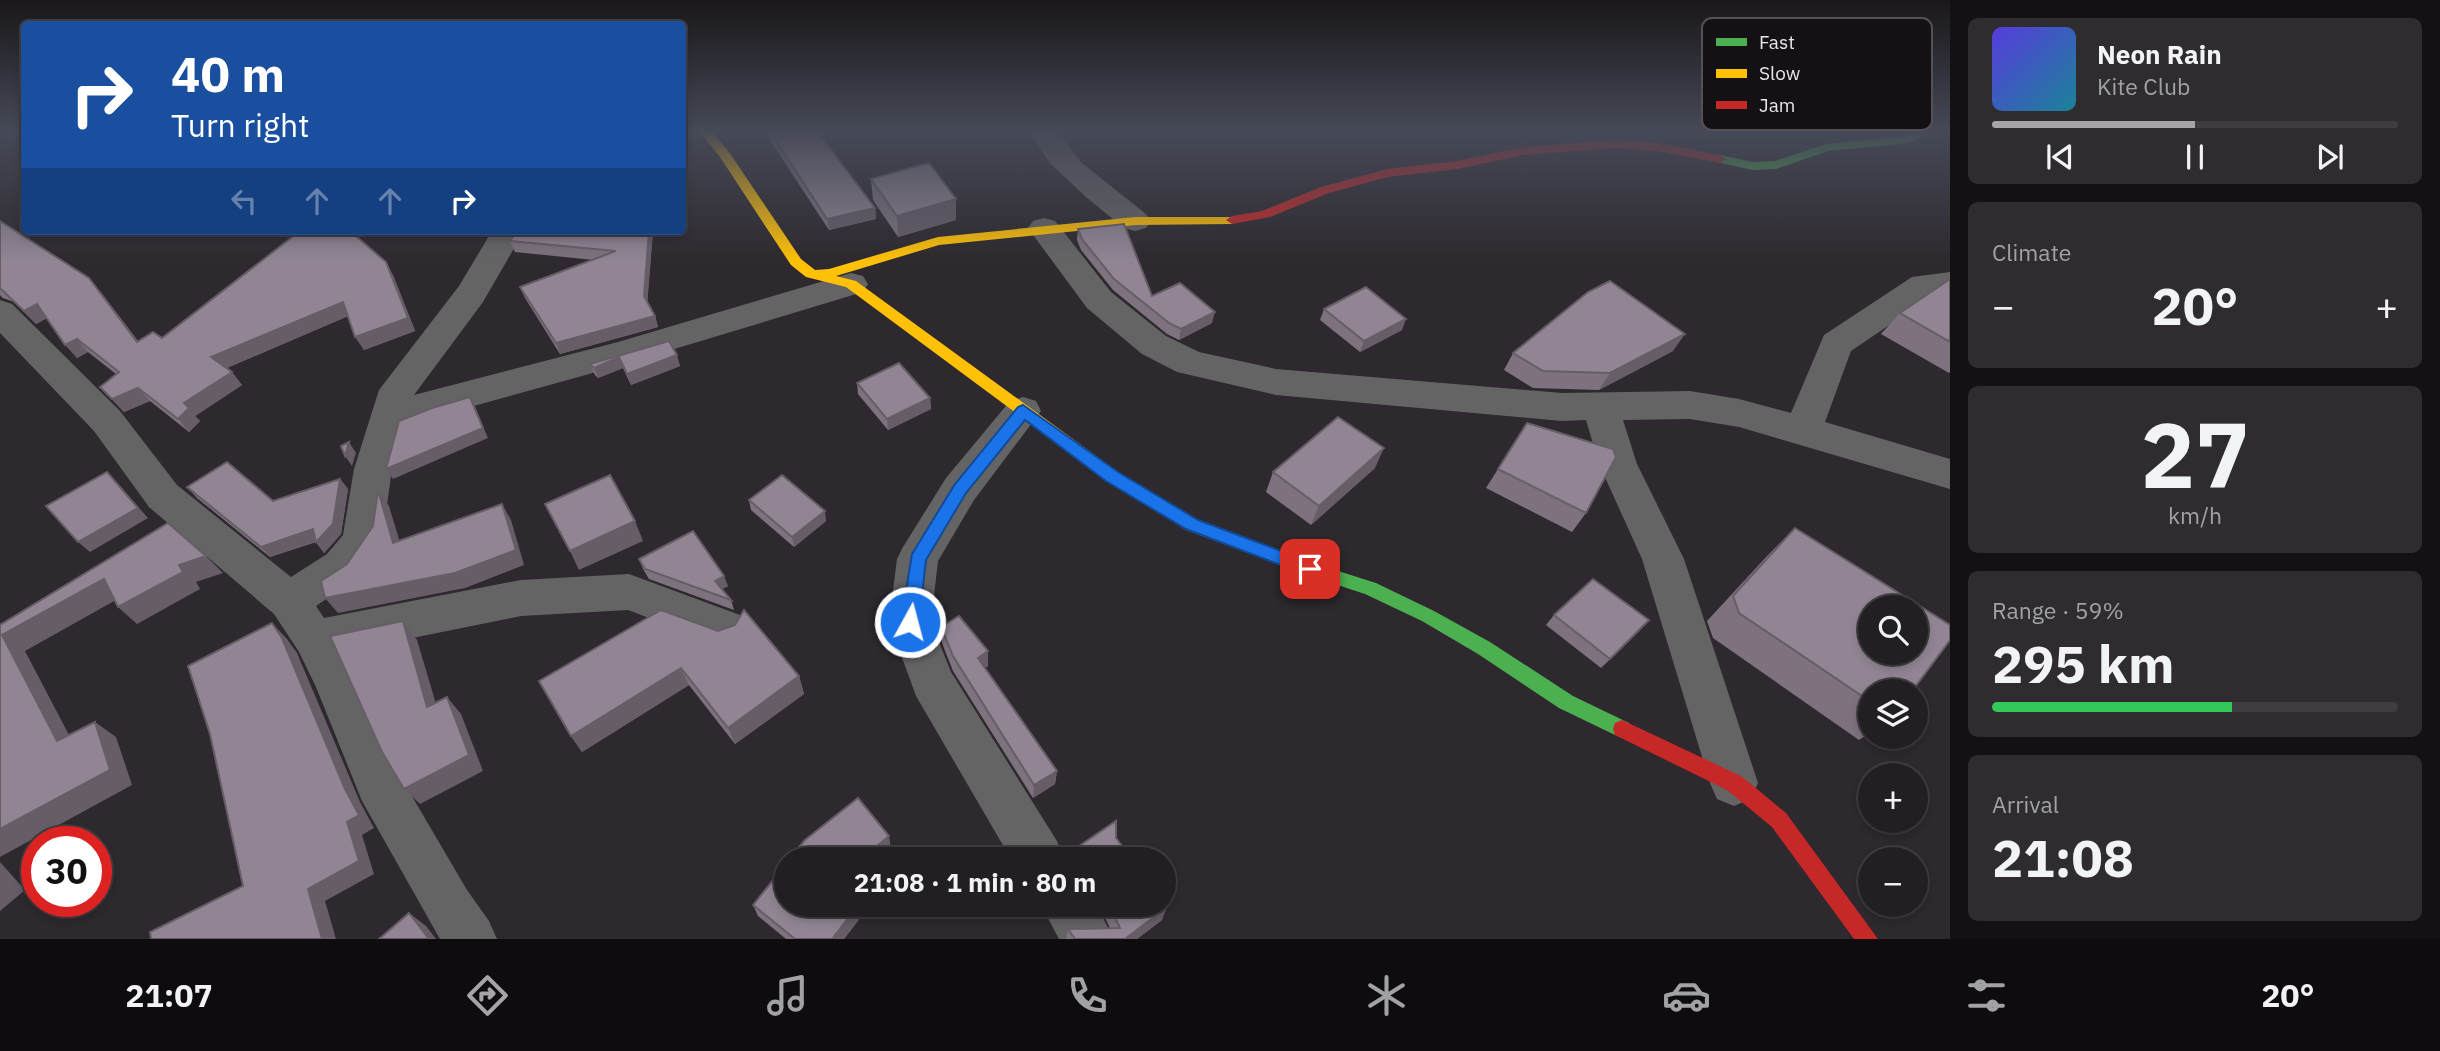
<!DOCTYPE html>
<html lang="en">
<head>
<meta charset="utf-8">
<style>
	:root { --surface:#221f22; --page:#2e2c2f; --text:#f1f3f6; --muted:#a2a2a5; --line:#3f3d40; --accent:#a7a3a8 }
	body { margin:0; font-family:"IBM Plex Sans",sans-serif; background:var(--page); color:var(--text); height:100vh; display:flex; flex-direction:column; font-size:26px; white-space:nowrap }
	* { box-sizing:border-box; margin:0 }
	p { font-size:23px; color:var(--muted) }
	.icon { flex:none; width:38px; height:38px; fill:none; stroke:currentColor; stroke-width:2; stroke-linecap:round; stroke-linejoin:round }
	.map { position:relative; flex:1; overflow:hidden }
	.drawer { display:flex; flex-direction:column; gap:18px; padding:18px; background:#131113; width:490px }
	.drawer>* { flex:none }
	.guide { position:absolute; left:21px; top:21px; width:665px; height:214px; border-radius:7px; box-shadow:0 4px 10px #0003,0 0 0 2px var(--line); background:#1a4fa0; color:#fff; overflow:hidden }
	.buttons { position:absolute; left:1858px; top:595px; display:grid; gap:14px }
	.buttons a { display:grid; place-items:center; width:70px; height:70px; border-radius:50%; background:var(--surface); box-shadow:0 4px 10px #0003,0 0 0 2px var(--line); font-size:35px }
	.speed { position:absolute; left:21px; top:826px; display:flex; gap:14px; font-size:35px; font-weight:700; text-align:center }
	.speed>* { display:grid; place-content:center; width:91px; height:91px; border-radius:50%; background:var(--surface); box-shadow:0 4px 10px #0003,0 0 0 2px var(--line); line-height:1 }
	.speed .limit { border:10px solid #d22; background:#fff; color:#111 }
	.pin { position:absolute; display:grid; place-items:center; width:60px; height:60px; color:#fff; margin:-30px; border-radius:14px; box-shadow:0 4px 10px #0006 }
	.me { position:absolute; width:77px; margin:-38px; rotate:7deg; stroke-linejoin:round; filter:drop-shadow(0 0 5px #0008) }
	.turn { display:flex; align-items:center; gap:24px; height:147px; padding:0 35px; font-size:32px }
	.turn .icon { width:91px; height:91px; stroke-width:2.5 }
	.turn b { display:block; font-size:49px; line-height:60px }
	.lanes { display:flex; align-items:center; height:66px; padding:0 35px; background:#0003; justify-content:center; gap:35px; direction:ltr }
	.lanes .off { opacity:.35 }
	.big { font-size:52px; font-weight:800; line-height:1.1 }
	.drawer .widget { flex:1; display:flex; flex-direction:column; justify-content:center; gap:10px; min-width:0; padding:0 24px; border-radius:10px; background:var(--page) }
	.drawer .dial { align-items:center; gap:0 }
	.dial b { font-size:91px; line-height:1 }
	.song { display:flex; align-items:center; gap:21px }
	.cover { width:84px; height:84px; border-radius:10px; background:linear-gradient(135deg,hsl(250 70% 55%),hsl(190 70% 35%)) }
	.played { height:7px; border-radius:4px; background:linear-gradient(90deg,var(--accent) 50%,var(--line) 50%) }
	.keys { display:flex; justify-content:space-around; direction:ltr }
	.heat { display:flex; justify-content:space-between; align-items:center; font-size:38px; direction:ltr }
	.charge { height:10px; border-radius:5px; background:linear-gradient(90deg,#34c759 59%,var(--line) 0) }
	.trip { position:absolute; left:774px; top:847px; width:402px; height:70px; border-radius:35px; background:var(--surface); box-shadow:0 4px 10px #0003,0 0 0 2px var(--line); font-weight:800; line-height:70px; text-align:center }
	.tabs { display:flex; height:112px; justify-content:space-around; align-items:center; background:#0e0c0e; color:var(--muted) }
	.tabs .icon { width:49px; height:49px }
	.tabs .selected { color:var(--accent) }
	.tabs b { font-size:32px; color:var(--text) }
	main { display:flex; flex:1; min-height:0 }
	.map>svg:first-child { display:block }
	.lines { fill:none; stroke-linecap:round; stroke-linejoin:round }
	.street { fill:#656465; fill-rule:evenodd }
	.fast { fill:#4caf50; fill-rule:evenodd }
	.slow { fill:#ffc107; fill-rule:evenodd }
	.jam { fill:#c62828; fill-rule:evenodd }
	.wall { fill:#7d727e }
	.shaded-wall { fill:#665d67 }
	.building { fill:#918593; stroke:#665d67; stroke-width:2; fill-rule:evenodd }
	.route { fill:#1a73e8; stroke:#114b97; stroke-width:2 }
	.key { fill:#141115; stroke:#545055; stroke-width:2 }
	.key-label { font-size:19px; fill:#e9e4ea }
</style>
</head>
<body>
<main>
<div class="map">
<svg width="1950" height="939" viewBox="0 0 1950 939">
	<rect width="100%" height="100%" fill="#2d292e"/>
	<g class="lines">
		<g class="street">
			<polygon points="1029,131 1057,131 1082,163 1146,214 1151,221 1146,228 1135,231 1124,228 1086,197 1050,163"/>
			<polygon points="1044,218 1055,221 1111,292 1166,336 1199,352 1276,369 1562,393 1690,391 1739,399 1791,413 1824,335 1912,277 1950,272 1950,294 1932,296 1851,351 1825,422 1950,459 1950,489 1739,427 1690,419 1623,420 1637,464 1684,559 1758,783 1751,799 1734,806 1717,799 1710,783 1642,559 1599,464 1586,420 1562,421 1276,395 1177,372 1142,354 1087,308 1028,228 1033,221"/>
			<polygon points="492,231 524,231 483,302 414,395 618,342 851,273 863,276 868,284 863,292 618,366 405,425 392,469 382,540 357,578 316,606 324,618 521,580 629,574 740,615 747,628 740,641 725,647 628,610 521,616 343,652 396,769 467,890 489,921 497,939 440,939 362,801 316,687 299,652 274,614 149,507 94,431 0,333 0,300 12,304 120,411 177,485 291,577 327,554 343,535 354,469 379,390 459,286"/>
			<polygon points="1023,397 1036,401 1041,411 974,500 938,561 931,622 951,672 1057,841 1064,859 1011,859 916,696 889,622 897,559 903,547 946,478 1010,401"/>
			<polygon points="1041,905 1096,905 1114,939 1059,939"/>
		</g>
		<g class="fast">
			<polygon points="1920,131 1935,131 1909,143 1828,151 1776,169 1753,170 1716,162 1714,159 1720,155 1753,162 1775,161 1826,144 1907,136"/>
			<polygon points="1115,472 1198,520 1313,563 1376,583 1434,611 1490,642 1573,696 1629,723 1631,729 1629,735 1622,738 1615,735 1559,708 1478,654 1422,621 1365,594 1304,574 1186,530 1109,482 1107,478 1109,474"/>
		</g>
		<polygon class="slow" points="699,131 711,131 729,152 801,259 815,270 829,269 938,237 1135,217 1237,217 1238,220 1232,224 1135,225 939,245 836,276 856,281 1121,474 1123,478 1121,482 1109,482 846,287 806,277 791,265 720,157"/>
		<g class="jam">
			<polygon points="1616,140 1658,143 1720,155 1726,159 1720,163 1658,151 1616,148 1524,155 1457,169 1388,177 1329,193 1270,217 1232,224 1226,220 1232,216 1262,211 1321,187 1387,169 1457,161 1524,147"/>
			<polygon points="1622,720 1741,776 1786,813 1878,939 1854,939 1772,827 1727,790 1615,735 1613,729 1615,723"/>
		</g>
	</g>
	<g class="wall">
		<polygon points="764,131 817,131 875,208 876,219 829,230"/>
		<polygon points="871,179 956,220 898,237 873,200"/>
		<polygon points="0,221 100,291 138,341 162,338 393,275 415,331 364,350 348,316 227,368 242,385 195,416 200,421 189,432 150,401 124,412 100,387 116,374 88,352 77,358 47,318 36,324 14,302 3,298 0,295"/>
		<polygon points="1078,229 1152,296 1212,323 1179,340 1167,334 1113,290 1081,250 1077,240"/>
		<polygon points="653,231 647,303 655,316 658,327 560,354 525,298 520,287 594,260 515,252 510,241"/>
		<polygon points="1950,279 1950,372 1949,373 1881,334 1900,313"/>
		<polygon points="1324,309 1402,330 1360,352 1320,320"/>
		<polygon points="669,341 680,366 631,385 623,368 598,378 595,375 590,364"/>
		<polygon points="1673,351 1599,390 1533,388 1504,370 1513,353"/>
		<polygon points="857,383 930,398 931,409 888,430 858,394"/>
		<polygon points="1375,468 1311,525 1266,492 1273,472"/>
		<polygon points="1498,469 1586,513 1572,532 1486,488"/>
		<polygon points="340,479 348,489 341,534 324,553 316,542 270,557 197,498 187,487 273,501"/>
		<polygon points="749,500 826,521 794,547 751,510"/>
		<polygon points="1795,528 1871,691 1871,732 1859,740 1713,638 1707,621 1768,555"/>
		<polygon points="639,559 728,586 722,589 731,600 734,610 649,579 643,569"/>
		<polygon points="661,610 799,676 804,694 735,744 689,685 582,752 571,736"/>
		<polygon points="1554,615 1640,630 1601,668 1546,625"/>
		<polygon points="941,627 988,666 985,668 1057,771 1055,784 1033,798 953,671 942,643"/>
		<polygon points="753,905 870,905 844,939 786,939 758,916"/>
		<polygon points="1099,905 1164,905 1162,920 1137,939 1066,939 1068,929 1110,928"/>
	</g>
	<g class="shaded-wall">
		<polygon points="956,199 956,220 898,237 897,216"/>
		<polygon points="875,208 876,219 829,230 827,219"/>
		<polygon points="649,231 653,231 647,307 644,296"/>
		<polygon points="386,262 393,275 415,331 364,350 355,337"/>
		<polygon points="343,302 351,315 222,370 211,357"/>
		<polygon points="37,304 49,317 36,324 24,311"/>
		<polygon points="1215,312 1212,323 1179,340 1181,329"/>
		<polygon points="655,316 658,327 560,354 556,343"/>
		<polygon points="1406,319 1402,330 1360,352 1364,341"/>
		<polygon points="1685,334 1673,351 1599,390 1610,373"/>
		<polygon points="77,339 88,352 77,358 65,345"/>
		<polygon points="677,355 680,366 631,385 627,374"/>
		<polygon points="619,357 623,368 598,378 594,368"/>
		<polygon points="232,372 242,385 195,416 200,421 189,432 178,419 184,403"/>
		<polygon points="138,388 150,401 124,412 112,399"/>
		<polygon points="470,397 488,438 393,479 386,469"/>
		<polygon points="930,398 931,409 888,430 887,419"/>
		<polygon points="349,442 356,453 352,466 345,456"/>
		<polygon points="1384,448 1375,468 1311,525 1319,506"/>
		<polygon points="107,472 148,518 90,552 78,542"/>
		<polygon points="340,479 348,489 341,534 324,553 316,542 317,541 270,557 261,547"/>
		<polygon points="378,490 389,506 405,559 393,543"/>
		<polygon points="502,504 511,520 524,565 465,588 338,613 325,598"/>
		<polygon points="825,511 826,521 794,547 792,537"/>
		<polygon points="635,521 643,541 579,570 570,551"/>
		<polygon points="206,556 223,573 196,582 200,589 137,624 118,607 179,565"/>
		<polygon points="724,576 728,586 718,591 715,581"/>
		<polygon points="104,579 123,596 25,651 80,756 57,741 2,635"/>
		<polygon points="403,621 417,640 442,724 427,707"/>
		<polygon points="272,623 287,639 297,653 360,802 374,828 362,835 374,874 325,901 336,939 322,939 308,889 347,822 345,789"/>
		<polygon points="988,651 988,666 978,673 978,658"/>
		<polygon points="681,668 689,685 582,752 571,736"/>
		<polygon points="799,676 804,694 735,744 728,728"/>
		<polygon points="447,697 461,714 483,771 420,804 404,789"/>
		<polygon points="95,722 116,737 132,785 0,857 0,829"/>
		<polygon points="1057,771 1055,784 1033,798 1034,785"/>
		<polygon points="889,836 891,849 879,859 861,859"/>
		<polygon points="0,862 25,890 0,911"/>
		<polygon points="858,905 870,905 844,939 832,939"/>
		<polygon points="1167,907 1162,920 1137,939 1125,939"/>
		<polygon points="409,913 426,926 436,939 429,939"/>
	</g>
	<g class="building">
		<polygon points="770,131 817,131 875,208 827,219"/>
		<polygon points="929,163 956,199 897,216 871,179"/>
		<polygon points="0,221 89,278 137,342 153,332 162,338 300,231 350,231 386,262 408,318 355,337 343,302 211,357 232,372 184,403 189,408 178,419 138,388 112,399 100,387 119,372 77,339 65,345 37,304 24,311 0,288"/>
		<polygon points="1124,224 1152,296 1180,283 1215,312 1181,329 1169,323 1114,279 1082,239 1078,229"/>
		<polygon points="517,231 649,231 644,296 655,316 556,343 520,287 616,251 510,241"/>
		<polygon points="1950,279 1950,342 1900,313"/>
		<polygon points="1610,281 1685,334 1610,373 1543,371 1513,353 1588,292"/>
		<polygon points="1366,287 1406,319 1364,341 1324,309"/>
		<polygon points="669,341 677,355 627,374 619,357 594,368 590,364"/>
		<polygon points="899,363 930,398 887,419 857,383"/>
		<polygon points="470,397 483,428 386,469 399,421 432,408"/>
		<polygon points="1338,417 1384,448 1319,506 1273,472"/>
		<polygon points="1527,423 1613,449 1616,457 1586,513 1498,469"/>
		<polygon points="349,442 345,456 341,446"/>
		<polygon points="227,462 273,501 340,479 333,524 316,542 313,529 261,547 187,487"/>
		<polygon points="107,472 138,508 78,542 46,506"/>
		<polygon points="610,475 635,521 570,551 545,504"/>
		<polygon points="782,475 825,511 792,537 749,500"/>
		<polygon points="378,490 393,543 502,504 516,550 455,573 325,598 321,581 347,564 373,526"/>
		<polygon points="168,523 206,556 179,565 183,572 118,607 104,579 2,635 57,741 95,722 110,770 0,829 0,625"/>
		<path d="M1795 528 1950 625V640L1912 691H1871V702L1739 613 1733 596ZM1871 607H1916V653H1871Z"/>
		<polygon points="693,531 724,576 715,581 731,600 645,569 639,559"/>
		<polygon points="1593,579 1649,620 1610,659 1554,615"/>
		<polygon points="661,610 718,631 735,625 744,610 799,676 728,728 681,668 571,736 539,681"/>
		<polygon points="959,616 988,651 978,658 1057,771 1034,785 953,656 941,627"/>
		<polygon points="403,621 427,707 447,697 469,755 404,789 382,752 330,636"/>
		<polygon points="272,623 282,638 345,789 359,815 347,822 359,861 308,889 322,939 151,939 150,932 243,886 210,734 188,666"/>
		<polygon points="858,798 889,836 861,859 789,859 805,840"/>
		<polygon points="1116,821 1116,838 1132,859 1060,859"/>
		<polygon points="786,864 786,905 858,905 832,939 795,939 753,905"/>
		<polygon points="1164,902 1167,907 1125,939 1075,939 1068,929 1120,928 1109,905 1164,905"/>
		<polygon points="409,913 429,939 379,939"/>
	</g>
	<linearGradient id="sky" x2="0" y2="1"><stop stop-color="#191719"/><stop offset="0.5" stop-color="#464957"/><stop offset="1" stop-color="#464957" stop-opacity="0"/></linearGradient>
	<rect width="1950" height="262" fill="url(#sky)"/>
	<polygon class="route" points="1023,405 1118,472 1198,520 1316,564 1318,569 1316,574 1310,576 1186,529 1106,481 1025,420 966,493 926,560 919,622 916,627 910,629 903,627 901,622 912,554 955,484 1018,407"/>
	<rect x="1702" y="18" width="230" height="112" rx="10" class="key"/>
	<rect x="1716" y="38" width="31" height="8" fill="#4caf50"/>
	<rect x="1716" y="69" width="31" height="9" fill="#ffc107"/>
	<rect x="1716" y="101" width="31" height="8" fill="#c62828"/>
	<g class="key-label">
		<text x="1759" y="49">Fast</text>
		<text x="1759" y="80">Slow</text>
		<text x="1759" y="112">Jam</text>
	</g>
</svg>
<div class="buttons">
<a><svg class="icon" aria-label="search" viewBox="0 0 24 24"><circle cx="10" cy="10" r="6"/><path d="M15 15l6 6"/></svg></a>
<a><svg class="icon" aria-label="layers" viewBox="0 0 24 24"><path d="M12 4l9 5-9 5-9-5zM3 14l9 5 9-5"/></svg></a>
<a>+</a>
<a>−</a>
</div>
<div class="speed"><div class="limit">30</div></div>
<div class="pin" style="left:1310px;top:569px;background:#d93025"><svg class="icon" aria-label="arrive" viewBox="0 0 24 24"><path d="M6 21V4h12l-3 4 3 4H6"/></svg></div>
<svg class="me" style="left:910px;top:622px" viewBox="-20 -20 40 40"><circle r="17" fill="#1a73e8" stroke="#fff" stroke-width="3"/><path d="M0-11L8 9 0 5-8 9z" fill="#fff"/></svg>
<div class="trip">21:08 · 1 min · 80 m</div>
<div class="guide">
<div class="turn"><svg class="icon" aria-label="right" viewBox="0 0 24 24"><path d="M7 20v-9h11M14 6l5 5-5 5"/></svg><div><b>40 m</b>Turn right</div></div>
<div class="lanes"><svg class="icon off" aria-label="left" viewBox="0 0 24 24"><path d="M17 20v-9H6M10 6l-5 5 5 5"/></svg><svg class="icon off" aria-label="ahead" viewBox="0 0 24 24"><path d="M12 20V5M6 11l6-6 6 6"/></svg><svg class="icon off" aria-label="ahead" viewBox="0 0 24 24"><path d="M12 20V5M6 11l6-6 6 6"/></svg><svg class="icon" aria-label="right" viewBox="0 0 24 24"><path d="M7 20v-9h11M14 6l5 5-5 5"/></svg></div>
</div>
</div>
<section class="drawer">
<div class="widget">
<div class="song"><i class="cover"></i><div><b>Neon Rain</b><p>Kite Club</p></div></div>
<div class="played"></div>
<div class="keys"><svg class="icon" aria-label="previous" viewBox="0 0 24 24"><path d="M18 5L8 12l10 7zM5 5v14"/></svg><svg class="icon" aria-label="pause" viewBox="0 0 24 24"><path d="M8 5v14M16 5v14"/></svg><svg class="icon" aria-label="next" viewBox="0 0 24 24"><path d="M6 5l10 7-10 7zM19 5v14"/></svg></div>
</div>
<div class="widget"><p>Climate</p>
<div class="heat"><a>−</a><b class="big">20°</b><a>+</a></div>
</div>
<div class="widget dial"><b>27</b><p>km/h</p></div>
<div class="widget"><p>Range · 59%</p><b class="big">295 km</b><div class="charge"></div></div>
<div class="widget"><p>Arrival</p><b class="big">21:08</b></div>
</section>
</main>
<nav class="tabs">
<b>21:07</b>
<svg class="icon selected" aria-label="directions" viewBox="0 0 24 24"><path d="M12 3l9 9-9 9-9-9zM9 14v-3h6M13 9l2 2-2 2"/></svg>
<svg class="icon" aria-label="music" viewBox="0 0 24 24"><path d="M9 18V5l10-2v13"/><circle cx="6" cy="18" r="3"/><circle cx="16" cy="16" r="3"/></svg>
<svg class="icon" aria-label="phone" viewBox="0 0 24 24"><path d="M5 4h4l2 5-3 2q2 4 5 5l2-3 5 2v4C11 20 4 13 5 4z"/></svg>
<svg class="icon" aria-label="climate" viewBox="0 0 24 24"><path d="M12 3v18M4 7l16 10M4 17L20 7"/></svg>
<svg class="icon" aria-label="car" viewBox="0 0 24 24"><path d="M5 17H2v-5l4-1 3-4h7l3 4 3 1v5h-3M9 17h6M6 11h13"/><circle cx="7" cy="17" r="2"/><circle cx="17" cy="17" r="2"/></svg>
<svg class="icon" aria-label="filters" viewBox="0 0 24 24"><path d="M4 7h16M4 17h16"/><circle cx="9" cy="7" r="2"/><circle cx="15" cy="17" r="2"/></svg>
<b>20°</b>
</nav>
</body>
</html>
